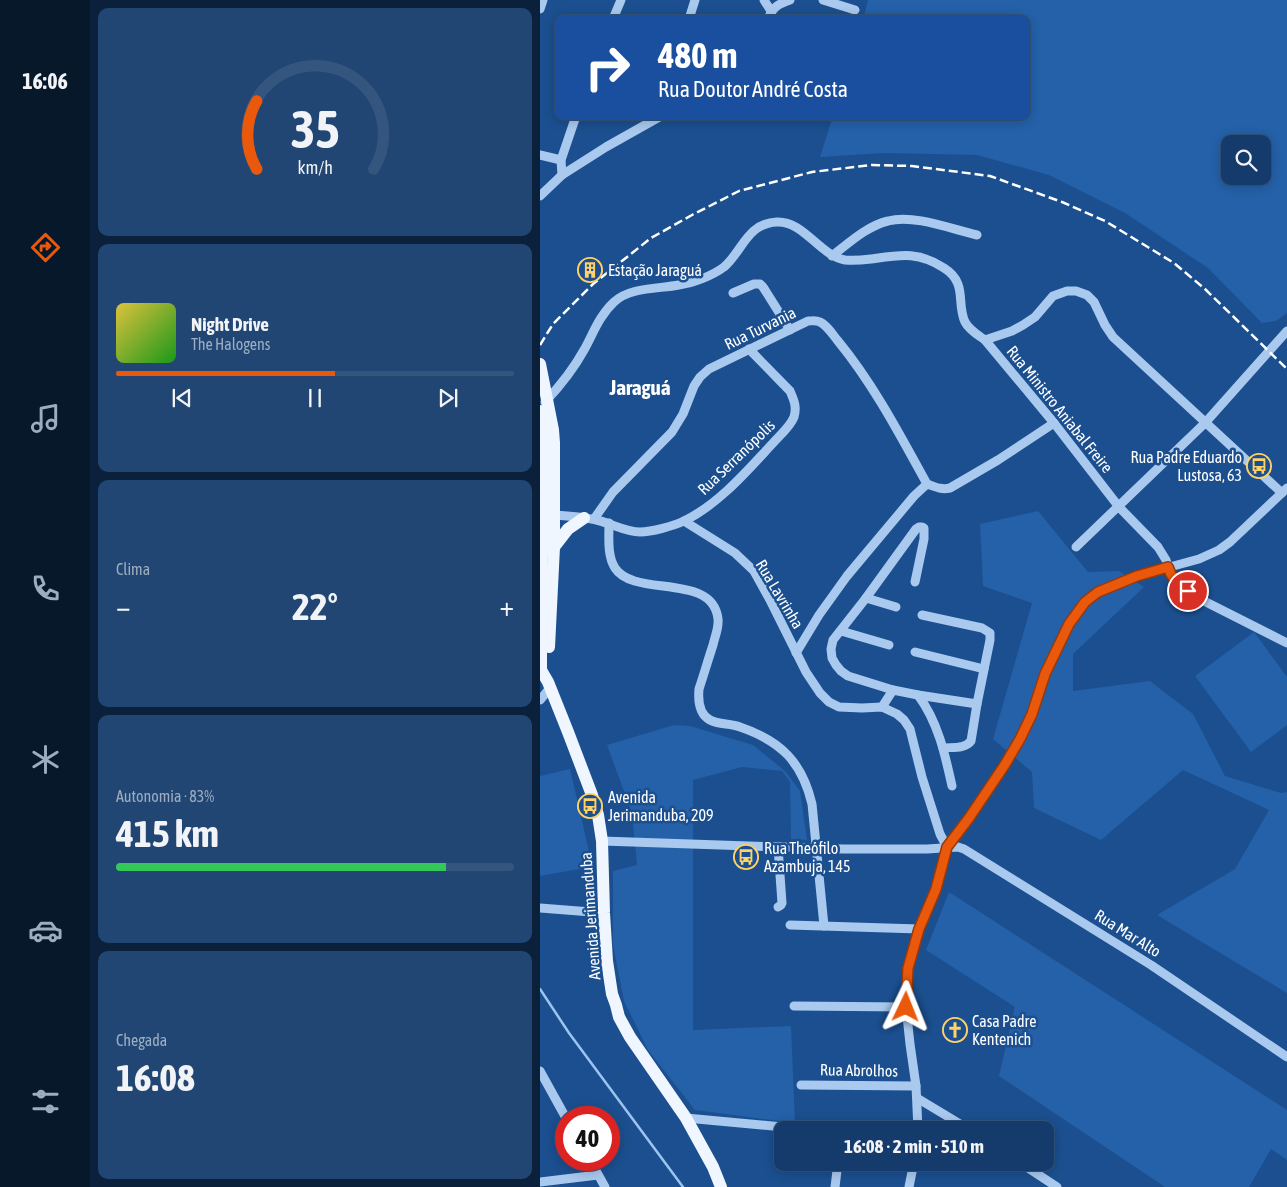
<!DOCTYPE html>
<html lang="pt">
<head>
<meta charset="utf-8">
<style>
	:root { --surface:#143b6b; --page:#214673; --text:#f1f3f6; --muted:#9dadc1; --line:#33557e; --accent:#ea580c }
	body { margin:0; font-family:"Asap Condensed",sans-serif; background:var(--page); color:var(--text); height:100vh; display:flex; flex-direction:column; font-size:19px; white-space:nowrap }
	* { box-sizing:border-box; margin:0 }
	p { font-size:16px; color:var(--muted) }
	.icon { flex:none; width:28px; height:28px; fill:none; stroke:currentColor; stroke-width:2; stroke-linecap:round; stroke-linejoin:round }
	.map { position:relative; flex:1; overflow:hidden }
	.drawer { display:flex; flex-direction:column; gap:8px; padding:8px; background:#0b203b; width:450px }
	.drawer>* { flex:none }
	.guide { position:absolute; left:15px; top:15px; width:475px; height:105px; border-radius:10px; box-shadow:0 2px 12px #0003,0 0 0 1px var(--line); background:#1a4fa0; color:#fff; overflow:hidden }
	.tools { position:absolute; left:681px; top:135px; display:grid; gap:10px }
	.tools a { display:grid; place-items:center; width:50px; height:50px; border-radius:10px; background:var(--surface); box-shadow:0 2px 12px #0003,0 0 0 1px var(--line); font-size:25px }
	.speed { position:absolute; left:15px; top:1106px; display:flex; gap:10px; font-size:25px; font-weight:700; text-align:center }
	.speed>* { display:grid; place-content:center; width:65px; height:65px; border-radius:50%; background:var(--surface); box-shadow:0 2px 12px #0003,0 0 0 1px var(--line); line-height:1 }
	.speed .limit { border:8px solid #d22; background:#fff; color:#111 }
	.pin { position:absolute; display:grid; place-items:center; width:42px; height:42px; color:#fff; margin:-21px; border:2px solid #fff; border-radius:50%; box-shadow:0 1px 5px #0007 }
	.me { position:absolute; width:55px; margin:-28px; rotate:2deg; stroke-linejoin:round; filter:drop-shadow(0 0 4px #0008) }
	.turn { display:flex; align-items:center; gap:18px; height:105px; padding:0 20px; font-size:22px }
	.turn .icon { width:65px; height:65px; stroke-width:2.5 }
	.turn b { display:block; font-size:35px; line-height:42px }
	.big { font-size:38px; font-weight:700; line-height:1.1 }
	.drawer .widget { flex:1; display:flex; flex-direction:column; justify-content:center; gap:8px; min-width:0; padding:0 18px; border-radius:10px; background:var(--page) }
	.drawer .dial { align-items:center; gap:0 }
	.dial svg { height:130px; overflow:visible; fill:none; stroke:var(--line); stroke-width:7; stroke-linecap:round; text-anchor:middle }
	.dial text { fill:var(--text); stroke:none }
	.song { display:flex; align-items:center; gap:15px }
	.cover { width:60px; height:60px; border-radius:8px; background:linear-gradient(135deg,hsl(50 70% 55%),hsl(120 70% 35%)) }
	.played { height:5px; border-radius:2px; background:linear-gradient(90deg,var(--accent) 55%,var(--line) 55%) }
	.keys { display:flex; justify-content:space-around; direction:ltr }
	.heat { display:flex; justify-content:space-between; align-items:center; font-size:28px; direction:ltr }
	.charge { height:8px; border-radius:4px; background:linear-gradient(90deg,#34c759 83%,var(--line) 0) }
	.trip { position:absolute; left:234px; top:1121px; width:280px; height:50px; border-radius:10px; background:var(--surface); box-shadow:0 2px 12px #0003,0 0 0 1px var(--line); font-weight:700; line-height:50px; text-align:center }
	main { display:flex; flex:1; min-height:0 }
	.dock { display:flex; flex-direction:column; width:90px; justify-content:space-around; align-items:center; background:#08182b; color:var(--muted) }
	.dock .icon { width:35px; height:35px }
	.dock .on { color:var(--accent) }
	.dock b { font-size:22px; color:var(--text) }
	.map>svg:first-child { display:block }
	.green { fill:#2461a8; fill-rule:evenodd }
	.lines { fill:none; stroke-linecap:round; stroke-linejoin:round }
	.stream { stroke:#9cc4f0; stroke-width:2.5 }
	.minor { stroke:#a9c9ee; stroke-width:9 }
	.major { stroke:#f0f6ff; stroke-width:12 }
	.rail { stroke:#fff; stroke-width:2.5; stroke-dasharray:9 4; stroke-linecap:butt }
	.major-bridge { stroke:#f0f6ff; stroke-width:12 }
	.route-casing { stroke:#983908; stroke-width:12 }
	.route { stroke:#ea580c; stroke-width:9 }
	.labels { text-anchor:middle; stroke-width:5; stroke-linejoin:round; paint-order:stroke }
	.poi-label { font-size:16px; fill:#fff; stroke:#1b4f8f; text-anchor:start }
	.street-label { font-size:16px; fill:#fff; stroke:#1b4f8f }
	.district-label { font-size:21px; font-weight:bold; fill:#fff; stroke:#1b4f8f }
</style>
</head>
<body>
<main>
<nav class="dock">
<b>16:06</b>
<svg class="icon on" aria-label="directions" viewBox="0 0 24 24"><path d="M12 3l9 9-9 9-9-9zM9 14v-3h6M13 9l2 2-2 2"/></svg>
<svg class="icon" aria-label="music" viewBox="0 0 24 24"><path d="M9 18V5l10-2v13"/><circle cx="6" cy="18" r="3"/><circle cx="16" cy="16" r="3"/></svg>
<svg class="icon" aria-label="phone" viewBox="0 0 24 24"><path d="M5 4h4l2 5-3 2q2 4 5 5l2-3 5 2v4C11 20 4 13 5 4z"/></svg>
<svg class="icon" aria-label="climate" viewBox="0 0 24 24"><path d="M12 3v18M4 7l16 10M4 17L20 7"/></svg>
<svg class="icon" aria-label="car" viewBox="0 0 24 24"><path d="M5 17H2v-5l4-1 3-4h7l3 4 3 1v5h-3M9 17h6M6 11h13"/><circle cx="7" cy="17" r="2"/><circle cx="17" cy="17" r="2"/></svg>
<svg class="icon" aria-label="filters" viewBox="0 0 24 24"><path d="M4 7h16M4 17h16"/><circle cx="9" cy="7" r="2"/><circle cx="15" cy="17" r="2"/></svg>
</nav>
<section class="drawer">
<div class="widget dial"><svg viewBox="0 0 100 80">
<path d="M14 69A42 42 0 1 1 86 69"/>
<path d="M14 69A42 42 0 0 1 14 27" stroke="#ea580c"/>
<text x="50" y="56" font-size="32" font-weight="700">35</text>
<text x="50" y="72" font-size="11">km/h</text>
</svg></div>
<div class="widget">
<div class="song"><i class="cover"></i><div><b>Night Drive</b><p>The Halogens</p></div></div>
<div class="played"></div>
<div class="keys"><svg class="icon" aria-label="previous" viewBox="0 0 24 24"><path d="M18 5L8 12l10 7zM5 5v14"/></svg><svg class="icon" aria-label="pause" viewBox="0 0 24 24"><path d="M8 5v14M16 5v14"/></svg><svg class="icon" aria-label="next" viewBox="0 0 24 24"><path d="M6 5l10 7-10 7zM19 5v14"/></svg></div>
</div>
<div class="widget"><p>Clima</p>
<div class="heat"><a>−</a><b class="big">22°</b><a>+</a></div>
</div>
<div class="widget"><p>Autonomia · 83%</p><b class="big">415 km</b><div class="charge"></div></div>
<div class="widget"><p>Chegada</p><b class="big">16:08</b></div>
</section>
<div class="map">
<svg width="747" height="1187" viewBox="0 0 747 1187">
	<rect width="100%" height="100%" fill="#1b4f8f"/>
	<g class="green">
		<path d="M328 0H747V313L736 321 722 323 668 268 585 213 509 175 437 155 344 153 280 157 293 116H486V19H323ZM690 144H722V176H690Z"/>
		<polygon points="498,511 548,572 579,571 604,587 533,654 533,691 610,681 653,714 685,776 741,793 747,792 747,993 617,915 695,869 729,810 643,770 561,840 494,808 492,772 453,739 492,603 443,586 440,524"/>
		<polygon points="714,632 747,677 747,725 711,752 655,676"/>
		<polygon points="134,725 150,726 213,745 245,771 260,791 267,840 251,839 250,782 242,771 202,767 153,780 153,1030 251,1026 255,1123 155,1110 108,1050 84,1001 73,945 73,871 97,865 92,813 67,745"/>
		<polygon points="30,769 49,851 45,868 0,876 0,776"/>
		<polygon points="409,892 747,1110 747,1160 731,1149 709,1187 625,1187 459,1076 475,1007 386,950"/>
	</g>
	<g class="lines">
		<polyline class="stream" points="0,989 29,1033 143,1187"/>
		<g class="minor">
			<polyline points="224,0 231,11"/>
			<polyline points="283,0 315,10"/>
			<polyline points="0,9 3,0"/>
			<polyline points="73,19 81,0"/>
			<polyline points="149,19 155,0"/>
			<path d="M228 19C233 7 238 4 250 0"/>
			<polyline points="0,155 21,160"/>
			<polyline points="22,175 21,160 36,116"/>
			<polyline points="0,196 22,175 66,147 121,116"/>
			<path d="M292 256C309 243 327 226 348 221 374 214 411 229 437 235"/>
			<polyline points="193,293 214,284 220,284 223,287 250,330"/>
			<polyline points="445,340 472,331 483,325 495,317 513,296 527,291 536,291 547,295 554,302 565,325 573,337 742,493"/>
			<path d="M5 402C21 385 33 370 44 350 53 334 59 316 74 302 90 287 118 289 139 285 153 283 172 276 184 267 202 252 207 223 237 222 264 221 279 255 305 260 314 261 323 260 331 259 360 255 378 251 404 268 428 283 416 303 425 322 429 330 438 335 445 340L514 423 579 507 618 547 626 560 630 573 635 582 660 599 747 643"/>
			<path d="M387 484C396 487 401 490 410 488L458 460 514 423"/>
			<path d="M15 515C27 516 45 517 56 520 71 523 85 532 100 532 112 532 133 526 144 521 179 504 207 471 233 443 240 435 250 427 254 417 257 407 254 400 250 391L209 349"/>
			<path d="M54 519 73 492 132 432 143 414 154 386 160 377 169 369 268 321C272 321 276 320 280 322 287 325 293 335 298 341 334 385 360 435 387 484"/>
			<polyline points="144,521 195,553 214,571 230,600 266,672 280,693 289,702 299,707 322,708 342,707 357,714 364,720 370,729 382,777 400,834 407,847"/>
			<path d="M69 523C69 537 67 556 75 568 94 598 173 572 178 619 179 628 175 636 173 645 168 660 164 674 159 689 158 700 159 714 170 720 179 725 190 723 200 727 241 741 262 762 272 804L284 926"/>
			<polyline points="536,547 665,423 747,331"/>
			<polyline points="326,598 356,607"/>
			<polyline points="301,631 349,645"/>
			<polyline points="375,652 444,669"/>
			<polyline points="256,653 279,615 307,576 374,496 387,484"/>
			<polyline points="353,690 308,676 301,671 296,665 292,658 291,649 293,640 326,598 376,529 379,527 382,527 384,528 384,539 375,582"/>
			<path d="M378 695C398 722 405 754 412 786"/>
			<polyline points="0,700 10,688"/>
			<polyline points="342,707 353,690 378,695 437,704 450,640 450,633 442,628 382,615"/>
			<path d="M403 748C412 747 425 749 431 741L437 704"/>
			<polyline points="62,841 303,849 387,849 418,847 424,849 611,965 747,1057"/>
			<polyline points="238,907 241,905 242,903 238,847"/>
			<polyline points="0,908 64,913"/>
			<polyline points="250,925 379,929"/>
			<polyline points="254,1006 366,1007"/>
			<polyline points="0,1071 26,1118"/>
			<polyline points="261,1085 376,1086"/>
			<polyline points="377,1098 430,1130"/>
			<polyline points="146,1118 264,1129 379,1129"/>
			<polyline points="378,1130 376,1086 370,1044 366,1007 368,968 379,929 396,889 407,847 429,818 464,766 480,739 492,714 505,674 529,624 545,602 557,592 597,576 659,559 679,550 690,542 747,488"/>
			<polyline points="50,1160 65,1187"/>
			<polyline points="479,1162 517,1187"/>
			<polyline points="0,1182 58,1175"/>
			<polyline points="295,1187 298,1162"/>
			<polyline points="369,1187 374,1162"/>
		</g>
		<g class="major">
			<path d="M0 411C8 458 3 505 2 552 1 591 1 631 1 670L8 682 28 732 52 795 58 815 62 841 64 913 67 961 72 994 76 1005 79 1017 90 1037 146 1118 173 1167 181 1187"/>
			<polyline points="14,547 28,529 44,518"/>
			<polyline points="9,647 14,547 14,474"/>
		</g>
		<polyline class="rail" points="0,345 13,324 53,284 111,238 152,215 199,191 272,172 332,165 372,166 450,176 522,202 565,221 634,263 665,289 747,369"/>
		<polyline class="major-bridge" points="0,364 13,430 14,443 14,474"/>
	</g>
	<g class="lines">
		<defs>
			<path id="route" d="M366 1007 368 968 379 929 396 889 407 847 429 818 464 766 480 739 492 714 505 674 529 624 545 602 558 592 597 576 628 567C632 579 638 584 648 591"/>
		</defs>
		<use href="#route" class="route-casing"/>
		<use href="#route" class="route"/>
	</g>
	<defs>
		<symbol id="building-ring" viewBox="-11 -11 22 22"><circle r="9.5" fill="#1b4f8f" stroke="#ffd166" stroke-width="1.5"/><path d="M-4-6H4V6H1V3H-1V6H-4ZM-2.5-4.3h1.7v1.8h-1.7ZM.8-4.3h1.7v1.8H.8ZM-2.5-1h1.7V.8h-1.7ZM.8-1h1.7V.8H.8Z" fill="#ffd166"/></symbol>
		<symbol id="bus-ring" viewBox="-11 -11 22 22"><circle r="9.5" fill="#1b4f8f" stroke="#ffd166" stroke-width="1.5"/><path d="M-5-6H5V4H4V6H2V4H-2V6H-4V4H-5ZM-3.5-4V0h7V-4ZM-3.5 1.2v1.5H-2V1.2ZM2 1.2v1.5H3.5V1.2Z" fill="#ffd166"/></symbol>
		<symbol id="church-ring" viewBox="-11 -11 22 22"><circle r="9.5" fill="#1b4f8f" stroke="#ffd166" stroke-width="1.5"/><path d="M-1.2-6h2.4v3.5h3.3v2.4h-3.3V6h-2.4V-.1h-3.3v-2.4h3.3Z" fill="#ffd166"/></symbol>
	</defs>
	<g fill-rule="evenodd">
		<use href="#building-ring" x="36" y="256" width="28" height="28"/>
		<use href="#bus-ring" x="705" y="452" width="28" height="28"/>
		<use href="#bus-ring" x="36" y="792" width="28" height="28"/>
		<use href="#bus-ring" x="192" y="843" width="28" height="28"/>
		<use href="#church-ring" x="401" y="1016" width="28" height="28"/>
	</g>
	<g class="labels">
		<g class="poi-label">
			<text x="68" y="276">Estação Jaraguá</text>
			<text x="702" y="463" text-anchor="end">Rua Padre Eduardo<tspan x="702" dy="18">Lustosa, 63</tspan></text>
			<text x="68" y="803">Avenida<tspan x="68" dy="18">Jerimanduba, 209</tspan></text>
			<text x="224" y="854">Rua Theófilo<tspan x="224" dy="18">Azambuja, 145</tspan></text>
			<text x="432" y="1027">Casa Padre<tspan x="432" dy="18">Kentenich</tspan></text>
		</g>
		<g class="street-label">
			<text transform="translate(220 328) rotate(-26)" y="6">Rua Turvania</text>
			<text transform="translate(520 409) rotate(51)" y="6">Rua Ministro Aniabal Freire</text>
			<text transform="translate(196 457) rotate(-44)" y="6">Rua Serranópolis</text>
			<text transform="translate(240 594) rotate(59)" y="6">Rua Lavrinha</text>
			<text transform="translate(50 916) rotate(-94)" y="6">Avenida Jerimanduba</text>
			<text transform="translate(588 933) rotate(32)" y="6">Rua Mar Alto</text>
			<text transform="translate(319 1070) rotate(1)" y="6">Rua Abrolhos</text>
		</g>
		<g class="district-label">
			<text x="100" y="395">Jaraguá</text>
		</g>
	</g>
</svg>
<div class="tools">
<a><svg class="icon" aria-label="search" viewBox="0 0 24 24"><circle cx="10" cy="10" r="6"/><path d="M15 15l6 6"/></svg></a>
</div>
<div class="speed"><div class="limit">40</div></div>
<div class="pin" style="left:648px;top:591px;background:#d93025"><svg class="icon" aria-label="arrive" viewBox="0 0 24 24"><path d="M6 21V4h12l-3 4 3 4H6"/></svg></div>
<svg class="me" style="left:366px;top:1007px" viewBox="-20 -20 40 40"><path d="M0-17L14 15 0 8-14 15z" fill="#ea580c" stroke="#fff" stroke-width="4"/></svg>
<div class="trip">16:08 · 2 min · 510 m</div>
<div class="guide">
<div class="turn"><svg class="icon" aria-label="right" viewBox="0 0 24 24"><path d="M7 20v-9h11M14 6l5 5-5 5"/></svg><div><b>480 m</b>Rua Doutor André Costa</div></div>
</div>
</div>
</main>
</body>
</html>
